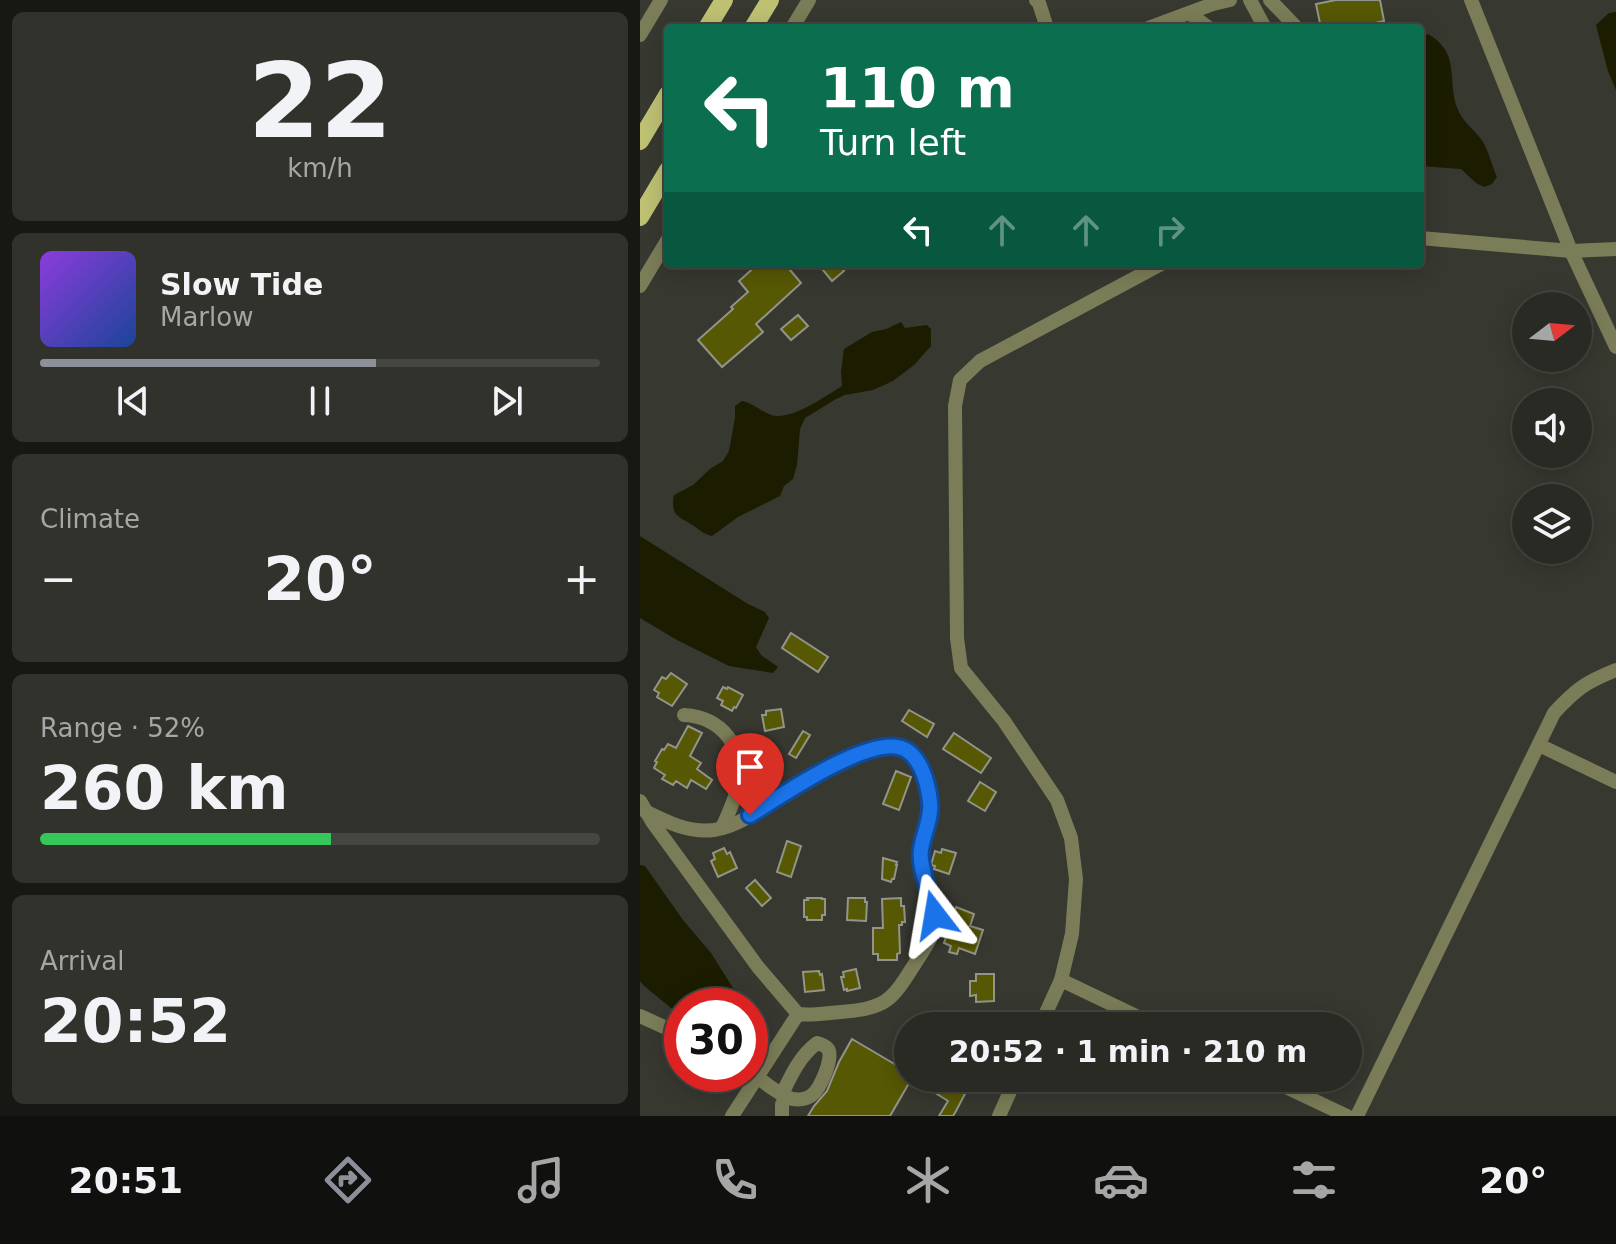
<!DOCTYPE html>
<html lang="en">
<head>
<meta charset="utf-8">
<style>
	:root { --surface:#292a24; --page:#31322c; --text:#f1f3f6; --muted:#a5a7a6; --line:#454641; --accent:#8c9099 }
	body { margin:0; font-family:"DejaVu Sans",sans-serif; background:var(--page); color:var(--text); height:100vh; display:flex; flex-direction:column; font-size:30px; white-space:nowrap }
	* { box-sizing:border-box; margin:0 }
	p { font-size:26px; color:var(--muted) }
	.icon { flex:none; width:44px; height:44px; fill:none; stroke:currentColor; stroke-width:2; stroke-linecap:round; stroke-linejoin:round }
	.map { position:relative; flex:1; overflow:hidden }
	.details { display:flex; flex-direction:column; gap:12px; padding:12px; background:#171714; width:640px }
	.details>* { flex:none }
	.hud { position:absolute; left:24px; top:24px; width:760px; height:244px; border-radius:8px; box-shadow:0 4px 20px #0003,0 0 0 2px var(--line); background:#0b6e4f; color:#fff; overflow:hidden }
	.needle { width:52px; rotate:74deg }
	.tools { position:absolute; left:872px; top:292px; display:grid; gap:16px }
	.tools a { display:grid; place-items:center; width:80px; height:80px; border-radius:50%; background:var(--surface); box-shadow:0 4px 20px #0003,0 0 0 2px var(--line); font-size:40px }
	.speed { position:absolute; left:24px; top:988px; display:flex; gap:16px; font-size:40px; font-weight:700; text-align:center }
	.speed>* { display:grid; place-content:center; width:104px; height:104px; border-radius:50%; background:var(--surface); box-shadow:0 4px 20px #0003,0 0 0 2px var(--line); line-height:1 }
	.speed .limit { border:12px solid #d22; background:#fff; color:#111 }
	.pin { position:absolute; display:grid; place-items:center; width:68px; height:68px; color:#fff; margin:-82px -34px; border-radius:50% 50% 50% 0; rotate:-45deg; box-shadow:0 0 8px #0007 }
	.pin .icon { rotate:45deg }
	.me { position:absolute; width:88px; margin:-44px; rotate:346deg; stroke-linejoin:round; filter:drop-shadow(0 0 6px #0008) }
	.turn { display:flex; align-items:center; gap:28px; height:168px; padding:0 24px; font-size:36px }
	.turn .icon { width:104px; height:104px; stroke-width:2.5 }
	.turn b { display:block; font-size:56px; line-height:68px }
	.lanes { display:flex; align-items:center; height:76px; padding:0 24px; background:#0003; justify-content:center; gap:40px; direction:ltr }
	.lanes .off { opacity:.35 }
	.big { font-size:60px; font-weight:600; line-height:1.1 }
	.details .tile { flex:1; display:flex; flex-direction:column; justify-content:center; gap:12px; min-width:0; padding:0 28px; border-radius:12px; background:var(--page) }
	.details .dial { align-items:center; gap:0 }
	.dial b { font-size:104px; line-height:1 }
	.song { display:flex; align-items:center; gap:24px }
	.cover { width:96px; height:96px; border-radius:12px; background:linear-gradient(135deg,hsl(270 70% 55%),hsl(220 70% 35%)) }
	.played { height:8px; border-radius:4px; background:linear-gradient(90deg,var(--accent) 60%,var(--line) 60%) }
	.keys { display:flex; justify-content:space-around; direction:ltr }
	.heat { display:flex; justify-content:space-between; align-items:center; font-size:44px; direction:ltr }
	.charge { height:12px; border-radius:6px; background:linear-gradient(90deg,#34c759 52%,var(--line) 0) }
	.trip { position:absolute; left:254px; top:1012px; width:468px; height:80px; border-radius:40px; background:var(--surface); box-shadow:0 4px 20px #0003,0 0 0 2px var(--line); font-weight:600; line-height:80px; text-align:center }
	.tab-bar { display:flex; height:128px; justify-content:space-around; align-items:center; background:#10110e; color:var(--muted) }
	.tab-bar .icon { width:56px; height:56px }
	.tab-bar .on { color:var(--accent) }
	.tab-bar b { font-size:36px; color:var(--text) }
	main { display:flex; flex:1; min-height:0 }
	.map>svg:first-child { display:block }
	.water { fill:#1c1c00 }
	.building { fill:#575804; stroke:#93948b; stroke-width:2 }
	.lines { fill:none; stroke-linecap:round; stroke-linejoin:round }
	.minor { stroke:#7b7d58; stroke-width:14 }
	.major { stroke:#bec172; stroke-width:18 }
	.route-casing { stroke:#114b97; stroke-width:20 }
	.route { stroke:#1a73e8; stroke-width:14 }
</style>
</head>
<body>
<main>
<section class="details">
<div class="tile dial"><b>22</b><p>km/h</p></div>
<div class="tile">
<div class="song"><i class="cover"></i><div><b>Slow Tide</b><p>Marlow</p></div></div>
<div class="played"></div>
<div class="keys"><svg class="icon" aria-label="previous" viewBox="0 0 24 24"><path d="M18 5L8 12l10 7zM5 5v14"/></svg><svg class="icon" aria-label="pause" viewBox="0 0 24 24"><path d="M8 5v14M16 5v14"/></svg><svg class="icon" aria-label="next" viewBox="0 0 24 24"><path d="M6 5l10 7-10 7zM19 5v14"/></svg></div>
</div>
<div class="tile"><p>Climate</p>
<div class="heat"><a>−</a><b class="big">20°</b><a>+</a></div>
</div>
<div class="tile"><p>Range · 52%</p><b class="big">260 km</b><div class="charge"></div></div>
<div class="tile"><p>Arrival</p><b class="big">20:52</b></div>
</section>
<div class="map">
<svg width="976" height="1116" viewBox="0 0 976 1116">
	<rect width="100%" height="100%" fill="#373830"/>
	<g class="water">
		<polygon points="976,12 976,90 968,71 956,25 969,13"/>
		<path d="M788 34C823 54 805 83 819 112 824 123 836 131 843 142 849 152 852 166 857 177L852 184 844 187 836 183 821 169 780 166V38Z"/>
		<path d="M261 322 265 328 287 325 291 329V346L274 365 253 381 233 390 205 395 196 399 165 418 160 429 157 465 153 479 144 486 140 496 98 517 72 536C64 534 61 531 54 526 39 516 30 517 34 495L53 485 70 469 83 461 89 451 95 418V406L102 401C113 403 120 411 131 415 151 421 184 397 202 386L201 372 204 349 232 332 246 329Z"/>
		<polygon points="0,536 108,604 125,612 129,618 116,647 121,655 138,667 133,673 89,666 37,640 0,618"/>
		<polygon points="0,865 5,866 43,920 71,953 93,988 99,991 102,998 101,1006 42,1006 42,1013 31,1008 3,985 0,981"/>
	</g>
	<g class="building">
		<polygon points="696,0 740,0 744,21 713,28 681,28 676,4"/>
		<polygon points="118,264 145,264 161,283 116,324 123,332 82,367 58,340 93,309 91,307 108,292 99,281"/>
		<polygon points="178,264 198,264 204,271 192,281"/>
		<polygon points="158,315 168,326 151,340 141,329"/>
		<polygon points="151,633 188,657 178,672 142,648"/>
		<polygon points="31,673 47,684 32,706 17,697 19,693 14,690 22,677 26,679"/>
		<polygon points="83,687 87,689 88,687 103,695 96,708 94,707 92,711 81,705 83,701 77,698"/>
		<polygon points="141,709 144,727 125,731 122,715 126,715 126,711"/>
		<polygon points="269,710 294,724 287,737 262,721"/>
		<polygon points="48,726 62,733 50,756 61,763 57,769 72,780 66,789 51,780 47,788 36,781 33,785 22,779 25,775 14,768 17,762 15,761 22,749 24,750 28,744 36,748"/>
		<polygon points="163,731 170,735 156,758 149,754"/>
		<polygon points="314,733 351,758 341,773 303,749"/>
		<polygon points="122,750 135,753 132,772 113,769 116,753 121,754"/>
		<polygon points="256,771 271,777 259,810 243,804"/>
		<polygon points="340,782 356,792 345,811 328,801"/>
		<polygon points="147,841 161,846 151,877 137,872"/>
		<polygon points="84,848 87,854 90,852 97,868 78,877 71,861 75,859 73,853"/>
		<polygon points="302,849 316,853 309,874 294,869 295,866 291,865 295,851 301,853"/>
		<polygon points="243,858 257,862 256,865 257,865 254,879 252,879 251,882 242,879"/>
		<polygon points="115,880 131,898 122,906 106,888"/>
		<polygon points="167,898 182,898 182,899 185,899 185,915 182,915 182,920 167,920 167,917 164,917 164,900 168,900"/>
		<polygon points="208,898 225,898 225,902 227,902 226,921 207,920"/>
		<polygon points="261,898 261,906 264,906 265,922 262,922 262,925 259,925 260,953 257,954 257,960 238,960 238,954 233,954 233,928 243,928 242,899"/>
		<polygon points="316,907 334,914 330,926 343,930 335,954 319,948 317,954 309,952 311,946 304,943"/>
		<polygon points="216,969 220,988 207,991 207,989 204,990 201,977 204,977 203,972"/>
		<polygon points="179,971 180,975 182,974 184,990 165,992 163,972"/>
		<polygon points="336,974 354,974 354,1001 336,1002 336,995 330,996 330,981 336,981"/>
		<polygon points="212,1039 268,1072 268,1078 272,1078 250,1116 168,1116 174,1106 187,1091 199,1062"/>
		<polygon points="318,1082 328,1088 316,1111 313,1116 299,1116 308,1101 297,1094 304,1083 314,1090"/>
	</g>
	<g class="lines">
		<g class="minor">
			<polyline points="396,0 399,3 407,28"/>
			<polyline points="610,0 625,28"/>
			<polyline points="630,0 657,28"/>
			<polyline points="831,0 931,251 976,347"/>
			<polyline points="549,13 569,28"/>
			<polyline points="152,28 169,0"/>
			<polyline points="508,28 573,4 590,0"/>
			<polyline points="0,35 21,0"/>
			<polyline points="780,238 931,251 976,249"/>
			<polyline points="0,286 28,239"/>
			<path d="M44 715C82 717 106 748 98 786 95 800 88 814 82 828"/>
			<polyline points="899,745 976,782"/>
			<path d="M98 787C108 797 117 800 131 802"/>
			<path d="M0 801 13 823 118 967 158 1014C172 1016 186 1013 201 1012 248 1008 252 1000 276 962 285 948 295 935 295 918 294 896 279 875 280 853 281 847 284 841 286 835 288 826 290 814 290 805 290 792 281 763 272 754 247 733 178 772 154 787 130 802 103 826 74 830 48 833 27 822 5 811"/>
			<polyline points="421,980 517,1026"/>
			<polyline points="0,1016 42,1035"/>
			<polyline points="400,1026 421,980 432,934 436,879 431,838 417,800 364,721 321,668 317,638 315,406 320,380 340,361 521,264"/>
			<path d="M110 1071C120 1079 141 1097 153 1099 159 1100 167 1099 172 1095 180 1089 194 1058 188 1049 185 1045 181 1044 177 1043 159 1057 152 1074 142 1094"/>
			<polyline points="627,1078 707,1116"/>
			<polyline points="92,1116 158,1014"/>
			<polyline points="142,1116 142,1104 147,1097"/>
			<polyline points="359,1116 376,1078"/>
			<path d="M717 1116 914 713C936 689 946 682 976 670"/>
		</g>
		<g class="major">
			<polyline points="67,28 84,0"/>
			<polyline points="113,28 130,0"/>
			<polyline points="0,141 28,94"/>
			<polyline points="0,217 28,170"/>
		</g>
	</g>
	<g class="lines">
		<defs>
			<path id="route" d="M110 815C141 796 222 740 258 747 280 751 288 783 290 802 292 818 283 834 281 850 278 866 292 898 295 915"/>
		</defs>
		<use href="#route" class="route-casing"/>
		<use href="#route" class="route"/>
	</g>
</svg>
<div class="tools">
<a><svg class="needle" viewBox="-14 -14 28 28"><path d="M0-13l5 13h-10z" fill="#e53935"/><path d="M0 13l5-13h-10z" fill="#a5a7a6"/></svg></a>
<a><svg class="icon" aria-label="sound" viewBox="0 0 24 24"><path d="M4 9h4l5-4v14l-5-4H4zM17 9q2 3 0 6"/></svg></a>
<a><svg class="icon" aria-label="layers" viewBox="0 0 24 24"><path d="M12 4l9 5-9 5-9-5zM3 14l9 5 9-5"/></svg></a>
</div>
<div class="speed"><div class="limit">30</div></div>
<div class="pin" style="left:110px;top:815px;background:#d93025"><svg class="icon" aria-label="arrive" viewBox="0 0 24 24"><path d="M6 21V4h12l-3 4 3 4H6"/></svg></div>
<svg class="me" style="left:295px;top:915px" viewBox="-20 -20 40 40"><path d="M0-17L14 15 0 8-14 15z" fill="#1a73e8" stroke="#fff" stroke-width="4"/></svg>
<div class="trip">20:52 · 1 min · 210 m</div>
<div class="hud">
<div class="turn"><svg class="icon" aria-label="left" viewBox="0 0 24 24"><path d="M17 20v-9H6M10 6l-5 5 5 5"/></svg><div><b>110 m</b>Turn left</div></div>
<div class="lanes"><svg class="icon" aria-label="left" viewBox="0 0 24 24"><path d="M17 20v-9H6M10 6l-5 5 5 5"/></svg><svg class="icon off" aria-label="ahead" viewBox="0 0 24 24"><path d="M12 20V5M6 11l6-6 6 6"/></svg><svg class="icon off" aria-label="ahead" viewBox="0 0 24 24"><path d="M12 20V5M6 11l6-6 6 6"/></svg><svg class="icon off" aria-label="right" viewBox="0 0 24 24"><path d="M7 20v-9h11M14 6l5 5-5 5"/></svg></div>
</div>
</div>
</main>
<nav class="tab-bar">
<b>20:51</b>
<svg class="icon on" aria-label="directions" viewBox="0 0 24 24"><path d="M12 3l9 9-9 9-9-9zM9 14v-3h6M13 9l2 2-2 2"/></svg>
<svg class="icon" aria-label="music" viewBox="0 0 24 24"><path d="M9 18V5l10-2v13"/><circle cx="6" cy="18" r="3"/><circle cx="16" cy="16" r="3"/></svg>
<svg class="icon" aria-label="phone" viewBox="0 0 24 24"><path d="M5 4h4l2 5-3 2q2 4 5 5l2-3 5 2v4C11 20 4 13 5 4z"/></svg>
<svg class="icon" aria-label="climate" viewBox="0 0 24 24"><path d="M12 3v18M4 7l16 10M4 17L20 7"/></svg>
<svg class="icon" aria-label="car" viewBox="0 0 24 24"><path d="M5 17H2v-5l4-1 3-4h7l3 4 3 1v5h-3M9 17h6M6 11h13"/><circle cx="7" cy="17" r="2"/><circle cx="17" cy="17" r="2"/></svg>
<svg class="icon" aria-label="filters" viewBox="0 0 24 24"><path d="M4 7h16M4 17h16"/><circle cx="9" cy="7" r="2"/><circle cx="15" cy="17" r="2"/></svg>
<b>20°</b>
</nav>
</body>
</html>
